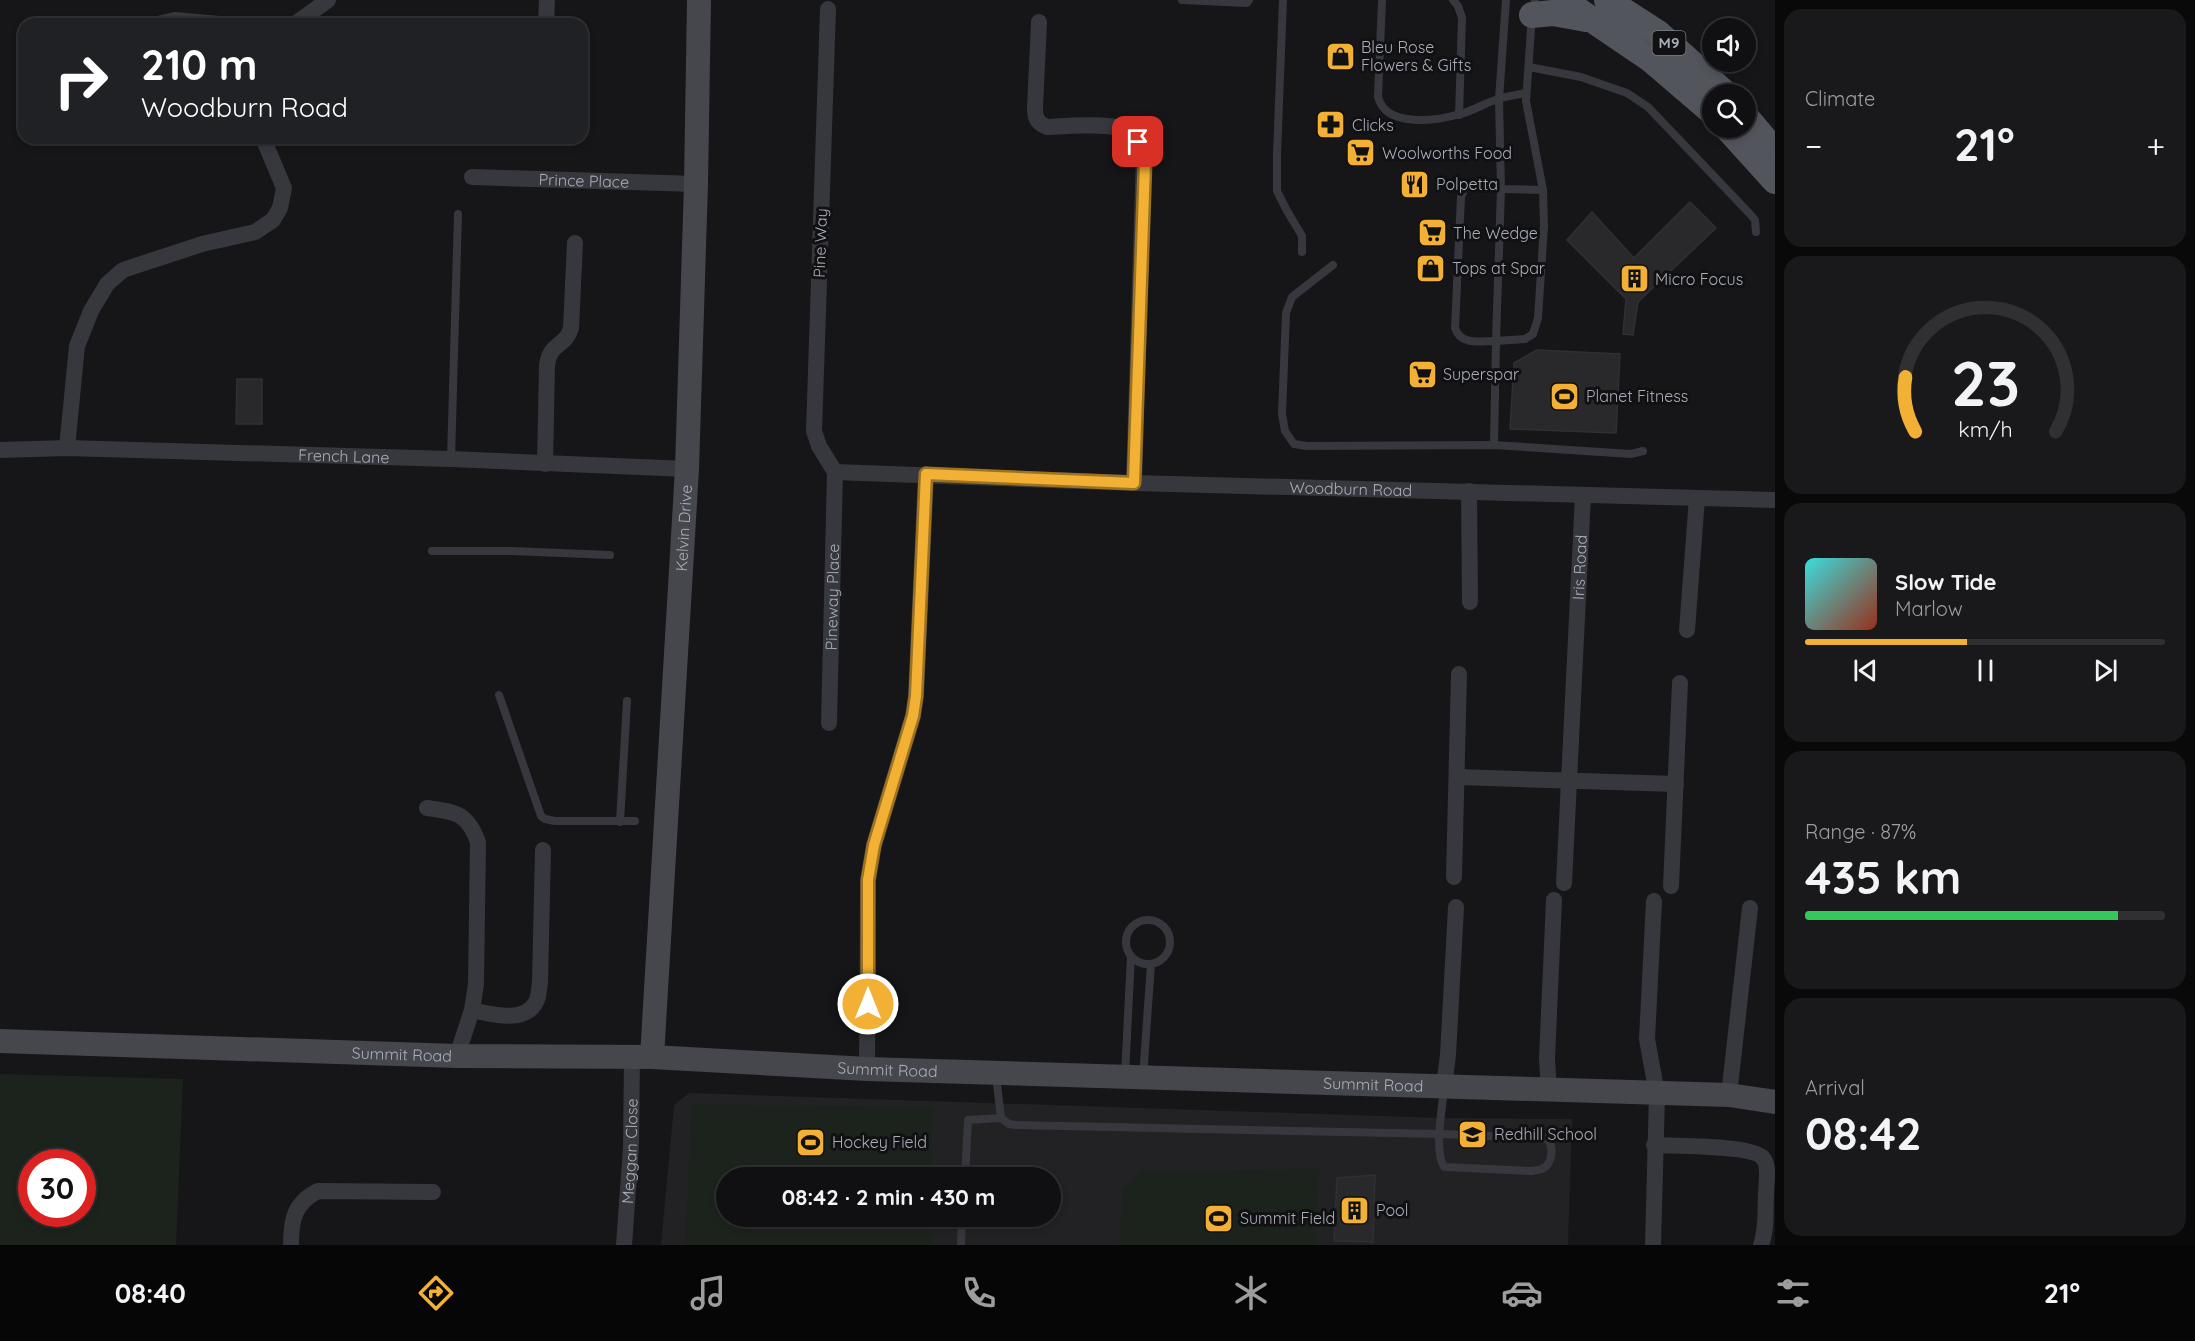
<!DOCTYPE html>
<html lang="en">
<head>
<meta charset="utf-8">
<style>
	:root { --surface:#101012; --page:#19191b; --text:#f1f3f6; --muted:#9c9d9f; --line:#303032; --accent:#f2b134 }
	body { margin:0; font-family:Quicksand,sans-serif; background:var(--page); color:var(--text); height:100vh; display:flex; flex-direction:column; font-size:22px; white-space:nowrap }
	* { box-sizing:border-box; margin:0 }
	p { font-size:20px; color:var(--muted) }
	.icon { flex:none; width:33px; height:33px; fill:none; stroke:currentColor; stroke-width:2; stroke-linecap:round; stroke-linejoin:round }
	.map { position:relative; flex:1; overflow:hidden }
	.drawer { display:flex; flex-direction:column; gap:9px; padding:9px; background:#09090a; width:420px }
	.drawer>* { flex:none }
	.top-card { position:absolute; left:18px; top:18px; width:570px; height:126px; border-radius:18px; box-shadow:0 3px 9px #0003,0 0 0 2px var(--line); background:#202124; color:#fff; overflow:hidden }
	.tools { position:absolute; left:1702px; top:18px; display:grid; gap:12px }
	.tools a { display:grid; place-items:center; width:54px; height:54px; border-radius:50%; background:var(--surface); box-shadow:0 3px 9px #0003,0 0 0 2px var(--line); font-size:30px }
	.speed { position:absolute; left:18px; top:1149px; display:flex; gap:12px; font-size:30px; font-weight:700; text-align:center }
	.speed>* { display:grid; place-content:center; width:78px; height:78px; border-radius:50%; background:var(--surface); box-shadow:0 3px 9px #0003,0 0 0 2px var(--line); line-height:1 }
	.speed .limit { border:9px solid #d22; background:#fff; color:#111 }
	.pin { position:absolute; display:grid; place-items:center; width:51px; height:51px; color:#fff; margin:-26px; border-radius:12px; box-shadow:0 3px 9px #0006 }
	.me { position:absolute; width:66px; margin:-33px; rotate:0deg; stroke-linejoin:round; filter:drop-shadow(0 0 4px #0008) }
	.turn { display:flex; align-items:center; gap:21px; height:126px; padding:0 24px; font-size:27px }
	.turn .icon { width:78px; height:78px; stroke-width:2.5 }
	.turn b { display:block; font-size:42px; line-height:51px }
	.big { font-size:45px; font-weight:700; line-height:1.1 }
	.drawer .card { flex:1; display:flex; flex-direction:column; justify-content:center; gap:9px; min-width:0; padding:0 21px; border-radius:18px; background:var(--page) }
	.drawer .dial { align-items:center; gap:0 }
	.dial svg { height:156px; overflow:visible; fill:none; stroke:var(--line); stroke-width:7; stroke-linecap:round; text-anchor:middle }
	.dial text { fill:var(--text); stroke:none }
	.song { display:flex; align-items:center; gap:18px }
	.cover { width:72px; height:72px; border-radius:9px; background:linear-gradient(135deg,hsl(180 70% 55%),hsl(10 70% 35%)) }
	.played { height:6px; border-radius:3px; background:linear-gradient(90deg,var(--accent) 45%,var(--line) 45%) }
	.keys { display:flex; justify-content:space-around; direction:ltr }
	.heat { display:flex; justify-content:space-between; align-items:center; font-size:33px; direction:ltr }
	.charge { height:9px; border-radius:4px; background:linear-gradient(90deg,#34c759 87%,var(--line) 0) }
	.trip { position:absolute; left:716px; top:1167px; width:345px; height:60px; border-radius:30px; background:var(--surface); box-shadow:0 3px 9px #0003,0 0 0 2px var(--line); font-weight:700; line-height:60px; text-align:center }
	.dock { display:flex; height:96px; justify-content:space-around; align-items:center; background:#060607; color:var(--muted) }
	.dock .icon { width:42px; height:42px }
	.dock .on { color:var(--accent) }
	.dock b { font-size:27px; color:var(--text) }
	main { display:flex; flex:1; min-height:0 }
	.map>svg:first-child { display:block }
	.built { fill:#222225; fill-rule:evenodd }
	.green { fill:#1c231d; fill-rule:evenodd }
	.building { fill:#29292c; stroke:#303034; stroke-width:1.5 }
	.lines { fill:none; stroke-linecap:round; stroke-linejoin:round }
	.lane { stroke:#37383d; stroke-width:8 }
	.street { stroke:#37383d; stroke-width:16 }
	.secondary { stroke:#45474d; stroke-width:24 }
	.primary { stroke:#53555c; stroke-width:26 }
	.route-casing { stroke:#9d7322; stroke-width:15 }
	.route { stroke:#f2b134; stroke-width:10 }
	.labels { text-anchor:middle; stroke-width:6; stroke-linejoin:round; paint-order:stroke }
	.shield { fill:#111113; stroke:#7b7e86; stroke-width:1.5 }
	.shield-label { font-size:15px; font-weight:bold; fill:#a8adb8 }
	.poi-label { font-size:16px; fill:#a8adb8; stroke:#111113; text-anchor:start }
	.street-label { font-size:16px; fill:#a8adb8; stroke:#111113 }
</style>
</head>
<body>
<main>
<div class="map">
<svg width="1775" height="1245" viewBox="0 0 1775 1245">
	<rect width="100%" height="100%" fill="#161618"/>
	<path class="built" d="M689 1093 1441 1118 1572 1119 1568 1245H661L674 1105ZM726 1178H1050V1216H726Z"/>
	<g class="green">
		<path d="M0 1074 183 1079 176 1245H0ZM32 1162H82V1214H32Z"/>
		<polygon points="692,1105 932,1107 932,1177 726,1178 726,1216 932,1217 932,1245 685,1245"/>
		<polygon points="1319,1169 1315,1245 1119,1245 1123,1192 1142,1172"/>
	</g>
	<g class="building">
		<polygon points="1690,202 1716,228 1638,302 1633,335 1623,334 1626,299 1567,240 1592,212 1634,258"/>
		<polygon points="1537,350 1620,354 1616,433 1510,429 1514,363"/>
		<polygon points="237,379 262,379 262,424 236,424"/>
		<polygon points="1375,1175 1373,1242 1334,1241 1337,1178"/>
	</g>
	<g class="lines">
		<g class="lane">
			<polyline points="1182,0 1247,3 1249,0"/>
			<polyline points="1283,0 1277,154 1277,191 1286,209 1302,236 1302,252"/>
			<path d="M1382 0 1378 97C1386 128 1436 121 1460 114 1473 111 1485 103 1498 99 1507 96 1517 95 1526 93"/>
			<polyline points="1453,0 1458,6 1462,18 1459,115"/>
			<polyline points="1506,0 1499,99 1501,189 1496,341 1525,339 1533,334 1538,318 1544,226 1543,190 1526,101 1532,15 1535,0"/>
			<polyline points="1529,67 1581,77 1627,93 1648,107 1749,213 1755,220 1756,232"/>
			<polyline points="1333,265 1292,297 1286,313 1282,414 1285,431 1294,444 1307,446 1494,445 1631,454 1643,451"/>
			<path d="M1494 445 1496 341C1480 341 1461 346 1455 328L1461 197 1464 190 1470 185 1501 189 1543 190"/>
			<polyline points="451,459 458,214"/>
			<polyline points="432,551 512,551 610,555"/>
			<polyline points="499,695 541,816 545,819 555,821 635,821"/>
			<polyline points="620,822 627,701"/>
			<circle cx="1148" cy="942" r="22"/>
			<polyline points="1125,1075 1131,956"/>
			<path d="M996 1076 1001 1118 1009 1124 1015 1125 1441 1134 1538 1138 1547 1139C1554 1146 1553 1164 1542 1169 1539 1170 1535 1170 1532 1171L1444 1167C1434 1151 1442 1109 1444 1090"/>
			<polyline points="1143,1077 1151,964"/>
			<polyline points="965,1178 968,1120 1001,1118"/>
			<polyline points="961,1245 962,1216"/>
		</g>
		<g class="street">
			<polyline points="828,9 814,431 819,446 835,472"/>
			<path d="M1039 22 1035 108C1035 118 1037 123 1047 127 1066 126 1106 123 1123 129 1133 134 1140 144 1144 154L1134 483"/>
			<polyline points="158,24 175,20 219,24"/>
			<polyline points="295,24 328,0"/>
			<polyline points="546,24 547,0"/>
			<path id="s1" d="M472 177 696 184"/>
			<polyline points="67,448 77,346 91,311 107,284 123,270 202,244 255,232 273,220 280,208 284,188 263,138"/>
			<path id="s2" d="M0 450 67 448 451 459 687 469"/>
			<path d="M545 464 547 365C550 342 566 347 571 328L575 243"/>
			<path id="s3" d="M835 472 1134 483 1775 500"/>
			<polyline points="1469,491 1470,602"/>
			<polyline points="1687,630 1697,498"/>
			<path id="s4" d="M829 723 835 472"/>
			<polyline points="1457,777 1676,784"/>
			<path d="M427 808C455 812 467 812 478 842L476 984 472 1010 457 1056"/>
			<polyline points="1454,877 1459,674"/>
			<path id="s5" d="M1564 883 1583 495"/>
			<polyline points="1671,886 1680,683"/>
			<path d="M472 1010C490 1014 525 1024 536 1002 539 997 539 988 540 982L543 850"/>
			<polyline points="867,1069 868,881 874,845 913,716 916,696 926,474"/>
			<polyline points="1444,1086 1448,1055 1456,907"/>
			<polyline points="1549,1089 1547,1059 1554,900"/>
			<polyline points="1729,1095 1750,908"/>
			<path d="M1654 1145C1674 1146 1753 1145 1763 1158 1770 1166 1766 1184 1766 1194 1765 1211 1767 1229 1761 1245"/>
			<path d="M291 1245C291 1220 294 1203 318 1191L433 1192"/>
			<path id="s6" d="M624 1245 631 1147 632 1057"/>
			<polyline points="1653,1245 1657,1094 1647,1039 1654,901"/>
		</g>
		<g class="secondary">
			<path id="s7" d="M0 1041 457 1056 652 1057 867 1069 1729 1095 1775 1102"/>
			<path id="s8" d="M652 1057 687 469 696 184 699 0"/>
		</g>
		<g class="primary">
			<polyline points="1563,0 1650,59 1713,113"/>
			<polyline points="1607,0 1658,33 1726,94"/>
			<polyline points="1532,15 1553,13 1586,19"/>
			<polyline points="1746,117 1775,151"/>
			<polyline points="1727,128 1775,181"/>
		</g>
	</g>
	<g class="lines">
		<defs>
			<polyline id="route" points="868,1004 868,880 874,845 913,716 916,696 926,474 1134,483 1145,163 1144,154 1138,142"/>
		</defs>
		<use href="#route" class="route-casing"/>
		<use href="#route" class="route"/>
	</g>
	<defs>
		<symbol id="shop-square" viewBox="-11 -11 22 22"><rect x="-9" y="-9" width="18" height="18" rx="4" fill="#f2b134" stroke="#111113"/><path d="M-5-2.5h2.3a2.7 3.5 0 0 1 5.4 0H5L5.5 6h-11ZM-1.5-2.5h3a1.5 2.3 0 0 0-3 0Z" fill="#111"/></symbol>
		<symbol id="pharmacy-square" viewBox="-11 -11 22 22"><rect x="-9" y="-9" width="18" height="18" rx="4" fill="#f2b134" stroke="#111113"/><path d="M-2-6h4v4h4v4h-4v4h-4v-4h-4v-4h4Z" fill="#111"/></symbol>
		<symbol id="supermarket-square" viewBox="-11 -11 22 22"><rect x="-9" y="-9" width="18" height="18" rx="4" fill="#f2b134" stroke="#111113"/><path d="M-6-5.5h2.5l.6 2H6L4.5 2H-2.5L-4.4-4H-6ZM-1.5 3.2a1.3 1.3 0 1 0 .1 0ZM3 3.2a1.3 1.3 0 1 0 .1 0Z" fill="#111"/></symbol>
		<symbol id="restaurant-square" viewBox="-11 -11 22 22"><rect x="-9" y="-9" width="18" height="18" rx="4" fill="#f2b134" stroke="#111113"/><path d="M-5-6h1v4h1v-4h1v4h1v-4h1v5L-1.5 .5V6h-2V.5L-5-1ZM5-6V6H3V1.5H1.5Q1.5-4 5-6Z" fill="#111"/></symbol>
		<symbol id="building-square" viewBox="-11 -11 22 22"><rect x="-9" y="-9" width="18" height="18" rx="4" fill="#f2b134" stroke="#111113"/><path d="M-4-6H4V6H1V3H-1V6H-4ZM-2.5-4.3h1.7v1.8h-1.7ZM.8-4.3h1.7v1.8H.8ZM-2.5-1h1.7V.8h-1.7ZM.8-1h1.7V.8H.8Z" fill="#111"/></symbol>
		<symbol id="stadium-square" viewBox="-11 -11 22 22"><rect x="-9" y="-9" width="18" height="18" rx="4" fill="#f2b134" stroke="#111113"/><path d="M0-5a6.5 5 0 1 0 0 10a6.5 5 0 1 0 0-10ZM-3.5-1.8h7v3.6h-7Z" fill="#111"/></symbol>
		<symbol id="school-square" viewBox="-11 -11 22 22"><rect x="-9" y="-9" width="18" height="18" rx="4" fill="#f2b134" stroke="#111113"/><path d="M0-5L7-2L0 1L-7-2ZM-4 1L0 2.5L4 1V4Q0 6-4 4Z" fill="#111"/></symbol>
	</defs>
	<g fill-rule="evenodd">
		<use href="#shop-square" x="1324" y="40" width="33" height="33"/>
		<use href="#pharmacy-square" x="1314" y="108" width="33" height="33"/>
		<use href="#supermarket-square" x="1344" y="136" width="33" height="33"/>
		<use href="#restaurant-square" x="1398" y="168" width="33" height="33"/>
		<use href="#supermarket-square" x="1416" y="216" width="33" height="33"/>
		<use href="#shop-square" x="1414" y="252" width="33" height="33"/>
		<use href="#building-square" x="1618" y="262" width="33" height="33"/>
		<use href="#supermarket-square" x="1406" y="358" width="33" height="33"/>
		<use href="#stadium-square" x="1548" y="380" width="33" height="33"/>
		<use href="#school-square" x="1456" y="1118" width="33" height="33"/>
		<use href="#stadium-square" x="794" y="1126" width="33" height="33"/>
		<use href="#building-square" x="1338" y="1194" width="33" height="33"/>
		<use href="#stadium-square" x="1202" y="1202" width="33" height="33"/>
	</g>
	<g class="labels">
		<rect class="shield" x="1652.5" y="31" width="33" height="24" rx="4.5"/>
		<g class="shield-label">
			<text x="1669" y="48">M9</text>
		</g>
		<g class="poi-label">
			<text x="1361" y="53">Bleu Rose<tspan x="1361" dy="18">Flowers &amp; Gifts</tspan></text>
			<text x="1352" y="131">Clicks</text>
			<text x="1382" y="159">Woolworths Food</text>
			<text x="1436" y="190">Polpetta</text>
			<text x="1453" y="239">The Wedge</text>
			<text x="1452" y="274">Tops at Spar</text>
			<text x="1655" y="285">Micro Focus</text>
			<text x="1443" y="380">Superspar</text>
			<text x="1586" y="402">Planet Fitness</text>
			<text x="1494" y="1140">Redhill School</text>
			<text x="832" y="1148">Hockey Field</text>
			<text x="1376" y="1216">Pool</text>
			<text x="1240" y="1224">Summit Field</text>
		</g>
		<g class="street-label">
			<text dy="6" stroke="none"><textPath href="#s1" startOffset="112">Prince Place</textPath></text>
			<text transform="translate(820 243) rotate(-88)" y="6">Pine Way</text>
			<text dy="6" stroke="none"><textPath href="#s2" startOffset="344">French Lane</textPath></text>
			<text dy="6" stroke="none"><textPath href="#s3" startOffset="516">Woodburn Road</textPath></text>
			<text dy="6" stroke="none"><textPath href="#s8" startOffset="530">Kelvin Drive</textPath></text>
			<text dy="6" stroke="none"><textPath href="#s5" startOffset="316">Iris Road</textPath></text>
			<text dy="6" stroke="none"><textPath href="#s4" startOffset="126">Pineway Place</textPath></text>
			<text dy="6" stroke="none"><textPath href="#s7" startOffset="402">Summit Road</textPath></text>
			<text dy="6" stroke="none"><textPath href="#s7" startOffset="888">Summit Road</textPath></text>
			<text dy="6" stroke="none"><textPath href="#s7" startOffset="1374">Summit Road</textPath></text>
			<text dy="6" stroke="none"><textPath href="#s6" startOffset="94">Meggan Close</textPath></text>
		</g>
	</g>
</svg>
<div class="tools">
<a><svg class="icon" aria-label="sound" viewBox="0 0 24 24"><path d="M4 9h4l5-4v14l-5-4H4zM17 9q2 3 0 6"/></svg></a>
<a><svg class="icon" aria-label="search" viewBox="0 0 24 24"><circle cx="10" cy="10" r="6"/><path d="M15 15l6 6"/></svg></a>
</div>
<div class="speed"><div class="limit">30</div></div>
<div class="pin" style="left:1138px;top:142px;background:#d93025"><svg class="icon" aria-label="arrive" viewBox="0 0 24 24"><path d="M6 21V4h12l-3 4 3 4H6"/></svg></div>
<svg class="me" style="left:868px;top:1004px" viewBox="-20 -20 40 40"><circle r="17" fill="#f2b134" stroke="#fff" stroke-width="3"/><path d="M0-11L8 9 0 5-8 9z" fill="#fff"/></svg>
<div class="trip">08:42 · 2 min · 430 m</div>
<div class="top-card">
<div class="turn"><svg class="icon" aria-label="right" viewBox="0 0 24 24"><path d="M7 20v-9h11M14 6l5 5-5 5"/></svg><div><b>210 m</b>Woodburn Road</div></div>
</div>
</div>
<section class="drawer">
<div class="card"><p>Climate</p>
<div class="heat"><a>−</a><b class="big">21°</b><a>+</a></div>
</div>
<div class="card dial"><svg viewBox="0 0 100 80">
<path d="M14 69A42 42 0 1 1 86 69"/>
<path d="M14 69A42 42 0 0 1 9 41" stroke="#f2b134"/>
<text x="50" y="56" font-size="32" font-weight="700">23</text>
<text x="50" y="72" font-size="11">km/h</text>
</svg></div>
<div class="card">
<div class="song"><i class="cover"></i><div><b>Slow Tide</b><p>Marlow</p></div></div>
<div class="played"></div>
<div class="keys"><svg class="icon" aria-label="previous" viewBox="0 0 24 24"><path d="M18 5L8 12l10 7zM5 5v14"/></svg><svg class="icon" aria-label="pause" viewBox="0 0 24 24"><path d="M8 5v14M16 5v14"/></svg><svg class="icon" aria-label="next" viewBox="0 0 24 24"><path d="M6 5l10 7-10 7zM19 5v14"/></svg></div>
</div>
<div class="card"><p>Range · 87%</p><b class="big">435 km</b><div class="charge"></div></div>
<div class="card"><p>Arrival</p><b class="big">08:42</b></div>
</section>
</main>
<nav class="dock">
<b>08:40</b>
<svg class="icon on" aria-label="directions" viewBox="0 0 24 24"><path d="M12 3l9 9-9 9-9-9zM9 14v-3h6M13 9l2 2-2 2"/></svg>
<svg class="icon" aria-label="music" viewBox="0 0 24 24"><path d="M9 18V5l10-2v13"/><circle cx="6" cy="18" r="3"/><circle cx="16" cy="16" r="3"/></svg>
<svg class="icon" aria-label="phone" viewBox="0 0 24 24"><path d="M5 4h4l2 5-3 2q2 4 5 5l2-3 5 2v4C11 20 4 13 5 4z"/></svg>
<svg class="icon" aria-label="climate" viewBox="0 0 24 24"><path d="M12 3v18M4 7l16 10M4 17L20 7"/></svg>
<svg class="icon" aria-label="car" viewBox="0 0 24 24"><path d="M5 17H2v-5l4-1 3-4h7l3 4 3 1v5h-3M9 17h6M6 11h13"/><circle cx="7" cy="17" r="2"/><circle cx="17" cy="17" r="2"/></svg>
<svg class="icon" aria-label="filters" viewBox="0 0 24 24"><path d="M4 7h16M4 17h16"/><circle cx="9" cy="7" r="2"/><circle cx="15" cy="17" r="2"/></svg>
<b>21°</b>
</nav>
</body>
</html>
